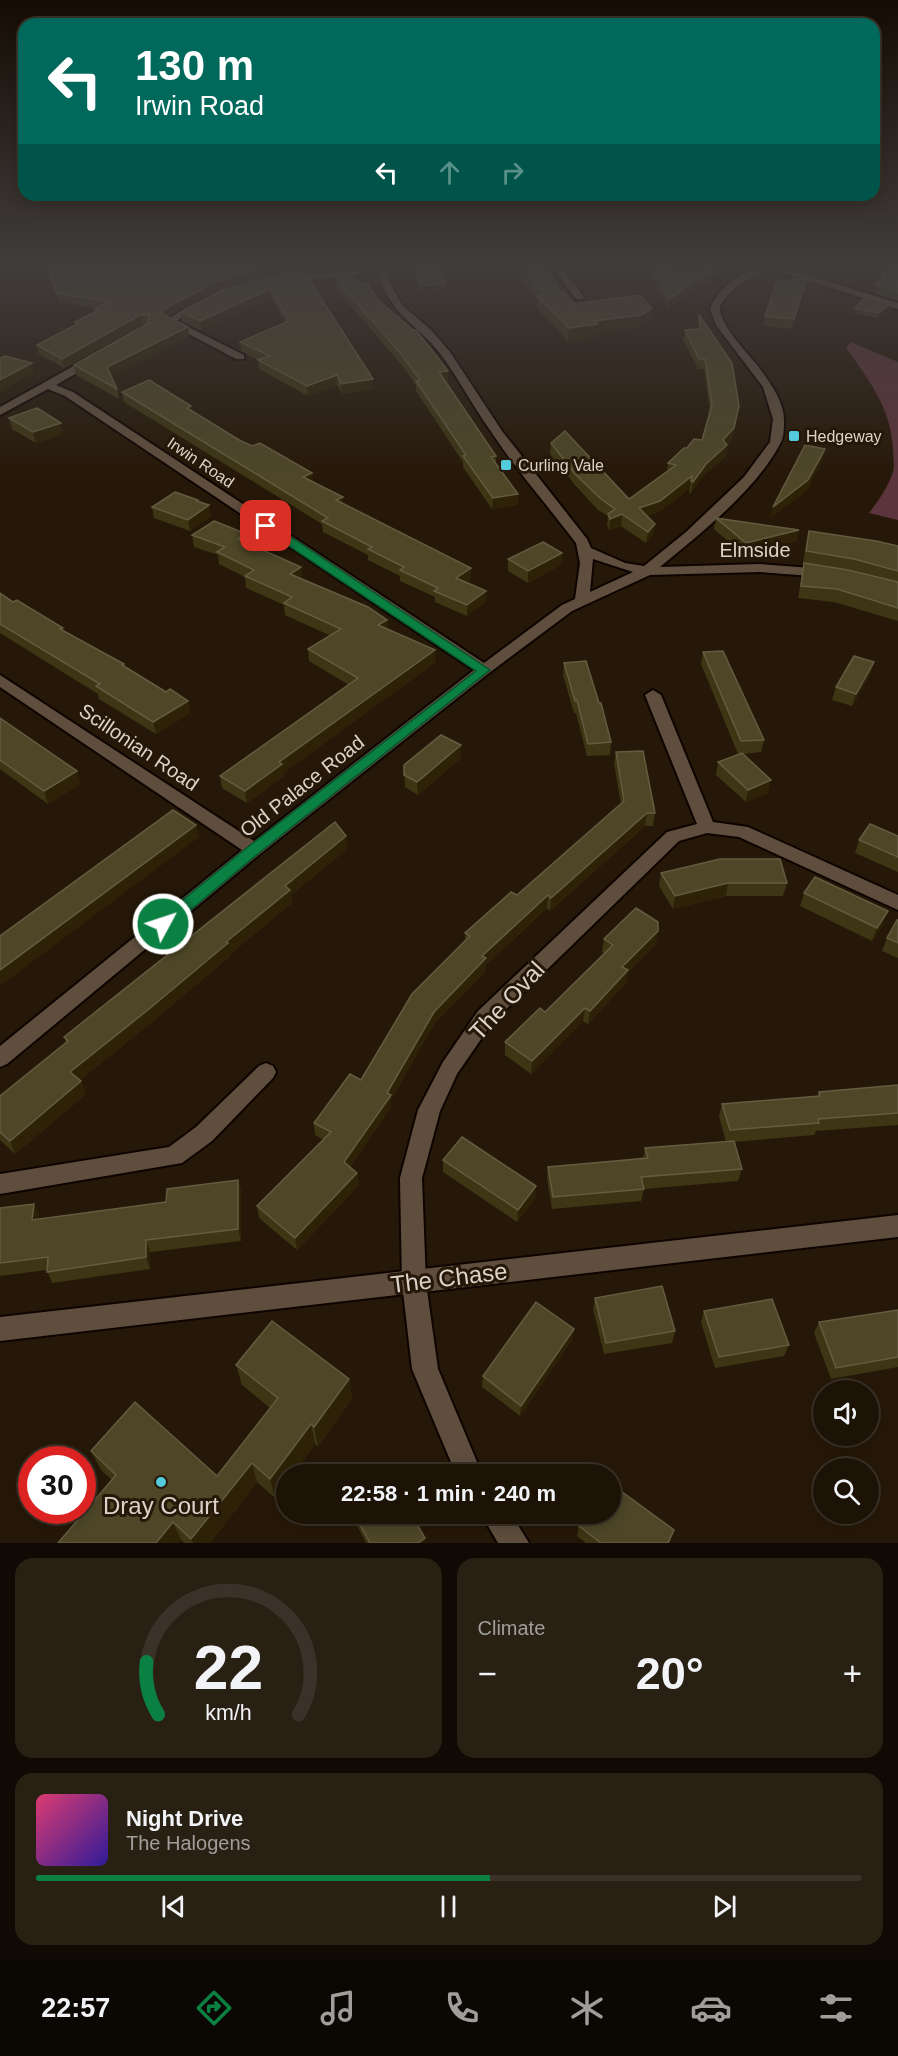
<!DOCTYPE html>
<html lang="en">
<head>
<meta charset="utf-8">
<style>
	:root { --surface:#1c1206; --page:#292014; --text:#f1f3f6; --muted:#a09e9b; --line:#3a3228; --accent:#0b8043 }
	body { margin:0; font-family:Arial,sans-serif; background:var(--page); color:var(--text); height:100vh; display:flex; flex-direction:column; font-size:22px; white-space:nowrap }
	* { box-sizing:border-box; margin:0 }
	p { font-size:20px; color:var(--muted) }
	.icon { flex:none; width:33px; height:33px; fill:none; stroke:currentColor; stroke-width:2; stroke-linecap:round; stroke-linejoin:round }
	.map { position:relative; height:1543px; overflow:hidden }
	.side { display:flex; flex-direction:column; gap:15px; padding:15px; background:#0f0a03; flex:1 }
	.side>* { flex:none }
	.top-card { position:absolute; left:18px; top:18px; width:862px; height:183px; border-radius:18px; box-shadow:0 3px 15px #0003,0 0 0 2px var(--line); background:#00695c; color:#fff; overflow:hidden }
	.fabs { position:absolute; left:813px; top:1380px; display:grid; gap:12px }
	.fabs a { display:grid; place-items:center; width:66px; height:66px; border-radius:50%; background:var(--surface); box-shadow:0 3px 15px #0003,0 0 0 2px var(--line); font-size:30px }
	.speed { position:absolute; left:18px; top:1446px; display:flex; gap:12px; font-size:30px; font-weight:700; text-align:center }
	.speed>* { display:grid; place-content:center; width:78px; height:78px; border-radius:50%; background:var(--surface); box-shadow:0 3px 15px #0003,0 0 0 2px var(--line); line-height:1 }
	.speed .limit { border:9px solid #d22; background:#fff; color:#111 }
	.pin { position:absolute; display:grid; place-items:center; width:51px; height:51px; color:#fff; margin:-26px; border-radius:12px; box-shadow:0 3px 9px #0006 }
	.me { position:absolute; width:66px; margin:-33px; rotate:50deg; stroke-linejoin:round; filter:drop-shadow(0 0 4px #0008) }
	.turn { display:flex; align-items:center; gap:21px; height:126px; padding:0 18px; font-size:27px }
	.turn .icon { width:78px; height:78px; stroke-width:2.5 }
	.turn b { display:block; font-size:42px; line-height:51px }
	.lanes { display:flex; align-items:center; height:57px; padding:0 18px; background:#0003; justify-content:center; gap:30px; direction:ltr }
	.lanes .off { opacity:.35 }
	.big { font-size:45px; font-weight:800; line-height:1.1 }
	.side .widget { flex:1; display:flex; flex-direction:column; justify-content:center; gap:9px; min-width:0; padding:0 21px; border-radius:18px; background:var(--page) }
	.side .dial { align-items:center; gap:0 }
	.dial svg { height:156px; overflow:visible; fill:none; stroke:var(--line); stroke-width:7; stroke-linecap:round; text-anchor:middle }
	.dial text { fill:var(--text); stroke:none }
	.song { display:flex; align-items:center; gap:18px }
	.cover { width:72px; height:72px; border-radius:9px; background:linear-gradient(135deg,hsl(340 70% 55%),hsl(250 70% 35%)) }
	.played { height:6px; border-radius:3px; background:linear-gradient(90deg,var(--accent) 55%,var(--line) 55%) }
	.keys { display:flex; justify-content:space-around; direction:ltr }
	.heat { display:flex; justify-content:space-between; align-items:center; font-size:33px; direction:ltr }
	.side .tiles { flex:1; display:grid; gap:15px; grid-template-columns:1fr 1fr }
	.widget:last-child { grid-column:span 2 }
	.trip { position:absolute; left:276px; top:1464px; width:345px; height:60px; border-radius:30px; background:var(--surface); box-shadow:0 3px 15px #0003,0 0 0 2px var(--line); font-weight:800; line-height:60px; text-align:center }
	.tab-bar { display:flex; height:96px; justify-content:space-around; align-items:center; background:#0b0702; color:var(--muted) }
	.tab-bar .icon { width:42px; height:42px }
	.tab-bar .on { color:var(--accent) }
	.tab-bar b { font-size:27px; color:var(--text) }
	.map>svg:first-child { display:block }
	.green { fill:#5c343b }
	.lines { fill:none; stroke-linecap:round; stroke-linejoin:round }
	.minor-casing { stroke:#0e0400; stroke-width:4 }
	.tertiary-casing { stroke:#0e0400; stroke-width:4 }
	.minor { fill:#5f4e3e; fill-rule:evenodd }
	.tertiary { fill:#5f4e3e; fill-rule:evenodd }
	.wall { fill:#3d3514 }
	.shaded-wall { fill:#2d2207 }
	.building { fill:#4e4627; stroke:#645c40; stroke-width:1.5 }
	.route { fill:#0b8043; stroke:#07532c; stroke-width:1.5 }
	.poi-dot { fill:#54cadd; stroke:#261808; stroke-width:2 }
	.labels { text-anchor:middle; stroke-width:6; stroke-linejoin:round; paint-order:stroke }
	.far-poi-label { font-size:16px; fill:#dcd2c9; stroke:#261808; text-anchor:start }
	.far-street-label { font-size:16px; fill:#dcd2c9; stroke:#261808 }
	.street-label { font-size:20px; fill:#dcd2c9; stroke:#261808 }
	.near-street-label { font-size:24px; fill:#dcd2c9; stroke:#261808 }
	.near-poi-label { font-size:24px; fill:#dcd2c9; stroke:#261808 }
</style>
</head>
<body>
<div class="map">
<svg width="898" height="1543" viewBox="0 0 898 1543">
	<rect width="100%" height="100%" fill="#261808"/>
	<path class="green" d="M851 342 898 362V520L869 513C879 500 888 487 893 472 895 465 893 456 893 449 891 408 869 380 846 348Z"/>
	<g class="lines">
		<defs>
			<g id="minor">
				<path d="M379 264H387L390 283 402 305 431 330 450 352 502 431 587 539 591 548 625 563 644 566 686 532 744 477 770 442 773 419 763 387 716 325 710 309C718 285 755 261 777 264 784 265 790 268 795 271L898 303V309L789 275C785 273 780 270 776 269 763 267 720 294 720 309 720 324 747 353 757 365 769 381 785 402 784 422 784 428 784 438 780 444 755 491 701 533 660 567L760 564 824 569 831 573 824 577 760 572 650 575 572 611 489 673 260 854 7 1064 0 1067V1046L242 850 0 687V675L254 841 474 670 65 396 48 389 0 415V407L90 357H98V361L56 385 73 392 484 663 562 605 575 599 580 563 576 543C548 506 517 471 492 433 474 408 460 381 442 356 420 326 383 310 379 269L347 277 285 282 280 279 285 276 347 271ZM593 559 633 572 590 592Z"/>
				<polygon points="550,264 558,264 584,297 582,299 576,299"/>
				<polygon points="197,302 205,304 176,321 244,355 244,359 236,359 164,321"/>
				<polygon points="653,690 661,695 713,822 748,827 898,895 898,910 739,837 707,833 679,841 492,1023 457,1074 440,1111 422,1178 426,1283 438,1369 482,1474 456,1474 412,1369 402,1283 400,1178 418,1110 443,1062 478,1011 667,832 697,824 645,695"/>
				<polygon points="266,1063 273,1066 276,1072 273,1078 212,1141 182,1163 0,1194 0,1174 169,1147 196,1127 259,1066"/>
				<polygon points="481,1514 511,1514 529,1543 498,1543"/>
			</g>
			<polygon id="tertiary" points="898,1215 898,1237 0,1341 0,1317"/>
		</defs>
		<use href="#minor" class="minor-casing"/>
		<use href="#tertiary" class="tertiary-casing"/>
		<use href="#minor" class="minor"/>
		<use href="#tertiary" class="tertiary"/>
	</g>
	<g class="wall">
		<polygon points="44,264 327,264 318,268 316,265 308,270 265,277 216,291 167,317 189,336 111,376 117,389 119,399 76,375 74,365 146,324 142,324 64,368 39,354 37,345 76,325 75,322 96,312 95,309 97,308 59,302"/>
		<polygon points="412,264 439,264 445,292 420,295"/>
		<polygon points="511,264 543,264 561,292 574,304 651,320 639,327 596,333 596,337 568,341 537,308 537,298"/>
		<polygon points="652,264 698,272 695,270 696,264 726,264 709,284 706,282 706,283 668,308 651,273"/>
		<polygon points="880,264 898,264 898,301 874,293 876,285 881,280"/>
		<polygon points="269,277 373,379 373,389 342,394 337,385 308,396 259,369 258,360 241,351 240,342 285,322 271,298 201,330 182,321 181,312"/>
		<polygon points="807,278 792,329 763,326 765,316"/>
		<polygon points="336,279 378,300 448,382 445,382 496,456 496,463 518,505 492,509 463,467 463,462 416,391 416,385 401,364 336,289"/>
		<polygon points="890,304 889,309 877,318 854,313 855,308"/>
		<polygon points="699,315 737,417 732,439 727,445 726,456 704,475 691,493 689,492 690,488 659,512 647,516 653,535 646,543 621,526 609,530 607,525 608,516 598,510 575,485 550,454 551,443 629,499 667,472 668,463 687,448 702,440 710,412 704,369 698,369 683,340 685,330 698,329 698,325"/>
		<polygon points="122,392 192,411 313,482 343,504 471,568 471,579 466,582 486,591 485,602 467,616 435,602 435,597 400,581 400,576 368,560 368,555 323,532 322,524 124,402"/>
		<polygon points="9,418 63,434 36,443 12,429"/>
		<polygon points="198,500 199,502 211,516 190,531 154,518 152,507"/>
		<polygon points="716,518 797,541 744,555 714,529"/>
		<polygon points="809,531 898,546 898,621 834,602 798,598 804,563 862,574 851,571 803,563"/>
		<polygon points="192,535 248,544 301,567 302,579 387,620 388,630 436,662 283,773 284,776 247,803 222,788 220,776 349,685 309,661 308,649 331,636 285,615 284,605 246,588 245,577 219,564 218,555 194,547"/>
		<polygon points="562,553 561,565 528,583 508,571 508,559"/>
		<polygon points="0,593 64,631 124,664 125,667 166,692 188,701 190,713 156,734 99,699 98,694 0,633"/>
		<polygon points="703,652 764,740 761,752 743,754 768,793 746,802 716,775 718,762 738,754 701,664"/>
		<polygon points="874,662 870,674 852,706 832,700 836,687"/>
		<polygon points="564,663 611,742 610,755 587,756 576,713 574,713 563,675"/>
		<polygon points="0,718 77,771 80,784 48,804 0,769"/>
		<polygon points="461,745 461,758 418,795 405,787 404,765"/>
		<polygon points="616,752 655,813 653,826 645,826 550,911 547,908 486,965 486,971 434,1024 391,1100 391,1107 350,1167 357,1173 359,1185 297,1250 259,1218 257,1206 324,1140 315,1135 314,1123 361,1080 465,941 465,933 517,895 621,804 614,764"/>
		<polygon points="346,836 347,849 291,895 292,903 230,954 230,956 152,1022 80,1080 86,1094 15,1154 0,1140 0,1096 66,1043 64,1037"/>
		<polygon points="898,836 898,872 855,853 859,840"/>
		<polygon points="661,873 787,883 783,896 726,896 673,909 659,886"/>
		<polygon points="804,893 883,924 872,941 800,906"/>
		<polygon points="898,920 898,958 882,951 887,938"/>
		<polygon points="604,939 656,944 628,972 626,983 588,1024 583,1021 531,1074 505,1055 505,1042 545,1012 604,953 602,952"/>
		<polygon points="898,1085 898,1125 816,1131 814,1135 734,1142 742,1169 738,1181 644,1189 641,1201 552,1209 547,1179 548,1167 643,1159 645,1148 726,1142 719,1116 722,1104 817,1096 819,1092"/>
		<polygon points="443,1160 535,1198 517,1222 443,1172"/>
		<polygon points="238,1180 241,1192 241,1241 150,1252 150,1269 52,1283 47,1270 0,1276 0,1208 34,1204 39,1216 39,1219 166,1202"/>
		<polygon points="595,1298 675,1331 672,1343 604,1354 593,1309"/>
		<polygon points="898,1310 898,1367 831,1379 814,1333 819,1322"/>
		<polygon points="704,1311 789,1345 784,1356 715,1368 701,1322"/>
		<polygon points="574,1329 572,1340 520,1416 482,1387 483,1376"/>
		<polygon points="236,1365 349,1379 352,1399 318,1446 315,1444 293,1474 286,1474 275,1498 257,1482 210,1543 184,1543 181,1540 179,1543 58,1543 112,1480 101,1470 91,1451 217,1476 270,1408 242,1385"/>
		<polygon points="351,1514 411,1514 425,1543 366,1543"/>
		<polygon points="579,1526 671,1540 669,1543 586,1543 577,1536"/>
	</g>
	<g class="shaded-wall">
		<polygon points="294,264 315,264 316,265 308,270 265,277 216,291 163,319 163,323 162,310 215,282 264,268"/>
		<polygon points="318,264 327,264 318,268"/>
		<polygon points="721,264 726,264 709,284 710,277"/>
		<polygon points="707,274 706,283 668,308 669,299"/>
		<polygon points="807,278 805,287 792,329 794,319"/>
		<polygon points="445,283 445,292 420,295 420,286"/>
		<polygon points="270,289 271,298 201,330 200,321"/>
		<polygon points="890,304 889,309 877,318 878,313"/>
		<polygon points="652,308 651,320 639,327 596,333 596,337 568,341 569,328"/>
		<polygon points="140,315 142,324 64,368 62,359"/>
		<polygon points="188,327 189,336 109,377 107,367"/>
		<polygon points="32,363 34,373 0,392 0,380"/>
		<polygon points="448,371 448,382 439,383 439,372"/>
		<polygon points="337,375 337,385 308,396 307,386"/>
		<polygon points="373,379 373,389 342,394 341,384"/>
		<polygon points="739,406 732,439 722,450 727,445 726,456 704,475 691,493 693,482 723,440"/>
		<polygon points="61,423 63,434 36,443 33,432"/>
		<polygon points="825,449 822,461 806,492 770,518 773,507"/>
		<polygon points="312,473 313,483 303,477"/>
		<polygon points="692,476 690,488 659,512 638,520 639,508"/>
		<polygon points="518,494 518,505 492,509 493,498"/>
		<polygon points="343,497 343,508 336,500"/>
		<polygon points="209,505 211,516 190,531 188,520"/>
		<polygon points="622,514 621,526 609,530 610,519"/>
		<polygon points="655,524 653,535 646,543 648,532"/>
		<polygon points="799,530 797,541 744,555 746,543"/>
		<polygon points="247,534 248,545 238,539"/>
		<polygon points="562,553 561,565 528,583 528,571"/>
		<polygon points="301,567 302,579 291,586 290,574"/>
		<polygon points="471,568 471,579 456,589 456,578"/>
		<polygon points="486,591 485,602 467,616 467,605"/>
		<polygon points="387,620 388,632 378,625"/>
		<polygon points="435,650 436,662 283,773 284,776 247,803 245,791 279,762"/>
		<polygon points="874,662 870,674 852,706 856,694"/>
		<polygon points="188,701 190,713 156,734 153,722"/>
		<polygon points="461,745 461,758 418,795 417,782"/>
		<polygon points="77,771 80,784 48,804 44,791"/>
		<polygon points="771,780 768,793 746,802 748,790"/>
		<polygon points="647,813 645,826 550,911 551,898"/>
		<polygon points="196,825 199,837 0,986 0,970"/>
		<polygon points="346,836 347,849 291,895 292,903 230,954 230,956 152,1022 75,1084 70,1072 226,942 285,886"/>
		<polygon points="728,883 726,896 673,909 675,896"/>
		<polygon points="548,895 547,908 486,965 486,971 434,1024 391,1100 391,1107 345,1174 344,1162 387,1093 434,1012 482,956"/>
		<polygon points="888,911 883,924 872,941 877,928"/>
		<polygon points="658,931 656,944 628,972 626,983 588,1024 590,1011 622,967"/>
		<polygon points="585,1008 583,1021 531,1074 532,1061"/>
		<polygon points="81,1081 86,1094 15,1154 10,1141"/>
		<polygon points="357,1173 359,1185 297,1250 295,1238"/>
		<polygon points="238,1180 241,1192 241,1241 238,1229"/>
		<polygon points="536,1186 535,1198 517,1222 518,1210"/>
		<polygon points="34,1204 39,1216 37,1232 32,1220"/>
		<polygon points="146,1240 150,1252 150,1269 146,1257"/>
		<polygon points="574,1329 572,1340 520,1416 521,1406"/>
		<polygon points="349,1379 352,1399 318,1446 314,1427"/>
		<polygon points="311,1424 315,1444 293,1474 286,1474 286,1483 275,1498 270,1479"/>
		<polygon points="252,1463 257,1482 210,1543 193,1543 191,1539"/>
		<polygon points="173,1522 181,1540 179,1543 156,1543"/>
		<polygon points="425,1538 425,1543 418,1543"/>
	</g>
	<g class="building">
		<polygon points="46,264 294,264 264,268 215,282 162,310 162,314 188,327 107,367 117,389 74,365 149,323 149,315 140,315 62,359 37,345 79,323 75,322 99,310 95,309 109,302 57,293"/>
		<polygon points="414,264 439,264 445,283 420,286"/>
		<polygon points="520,264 543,264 561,292 563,291 574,304 640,295 652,308 641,315 594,321 597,324 569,328 537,296 545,295"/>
		<polygon points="652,264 707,274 669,299"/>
		<polygon points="698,264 721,264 710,277"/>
		<polygon points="883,264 898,264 898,292 876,285 884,278"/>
		<polygon points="344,271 359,284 367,284 378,300 413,330 416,330 448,371 439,372 496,456 491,457 518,494 493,498 463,456 466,455 416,381 420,380 401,354 336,279"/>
		<polygon points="304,272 373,379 341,384 337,375 307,386 258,360 270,356 240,342 289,321 270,289 200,321 181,312 223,290 269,277"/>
		<polygon points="807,278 794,319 765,316 777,282"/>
		<polygon points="867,296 890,304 878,313 855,308"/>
		<polygon points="699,315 732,363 739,406 734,428 723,440 727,445 706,464 693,482 691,481 692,476 660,501 639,508 655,524 648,532 622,514 610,519 608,514 615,509 600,498 575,474 551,443 565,431 629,499 676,465 668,463 684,448 687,448 694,439 702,440 712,405 705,359 699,359 685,330 701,329"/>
		<polygon points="5,356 32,363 0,380 0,358"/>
		<polygon points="149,380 191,406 187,408 239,440 252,446 260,443 312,473 303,477 343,497 336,500 471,568 456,578 486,591 467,605 434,591 438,588 400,570 404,567 368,549 372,547 322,521 328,518 122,392"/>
		<polygon points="37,408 61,423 33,432 9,418"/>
		<polygon points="805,445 825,449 808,480 773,507"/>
		<polygon points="175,492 198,500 197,501 209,505 188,520 152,507"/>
		<polygon points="716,518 799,530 746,543"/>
		<polygon points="214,521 247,534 238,539 301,567 290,574 368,607 387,620 378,625 435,650 279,762 282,764 245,791 220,776 358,678 308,649 341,629 284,603 292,597 245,576 254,570 217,552 225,547 192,535"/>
		<polygon points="809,531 876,541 898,546 898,571 854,559 806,551"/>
		<polygon points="543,542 562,553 528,571 508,559"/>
		<polygon points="804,563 848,570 898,582 898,608 837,589 801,586"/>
		<polygon points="0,593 13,602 17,600 63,628 60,629 124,664 122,665 166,692 170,689 188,701 153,722 96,686 100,684 0,624"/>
		<polygon points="723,651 764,740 741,741 703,652"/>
		<polygon points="854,656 874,662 856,694 836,687"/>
		<polygon points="586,661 599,703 601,703 611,742 588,744 577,700 575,701 564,663"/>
		<polygon points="0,718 77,771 44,791 0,760"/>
		<polygon points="441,735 461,745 417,782 404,775 404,765"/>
		<polygon points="643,751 655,813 647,813 551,898 548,895 482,956 486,958 434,1012 387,1093 391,1095 344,1162 357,1173 295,1238 257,1206 331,1132 314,1123 350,1074 361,1080 412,994 470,936 465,933 511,892 517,895 624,801 616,752"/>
		<polygon points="742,753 771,780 748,790 718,762"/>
		<polygon points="173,810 196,825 0,970 0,936"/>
		<polygon points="335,822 346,836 285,886 290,890 226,942 228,943 149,1009 70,1072 81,1081 10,1141 0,1132 0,1096 68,1041 64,1037"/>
		<polygon points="870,824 898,836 898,857 859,840"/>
		<polygon points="720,859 780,859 787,883 728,883 675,896 661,873"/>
		<polygon points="815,877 888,911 877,928 804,893"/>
		<polygon points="636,908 658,922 658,931 622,967 628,970 590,1011 585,1008 532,1061 505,1042 540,1008 545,1012 613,945 604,939"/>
		<polygon points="897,920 898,920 898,943 887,938"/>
		<polygon points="898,1085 898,1113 818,1119 819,1123 730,1130 722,1104 820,1096 819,1092"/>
		<polygon points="462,1137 536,1186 518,1210 443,1160"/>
		<polygon points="734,1141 742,1169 641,1177 644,1189 553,1197 548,1167 648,1158 645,1148"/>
		<polygon points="238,1180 238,1229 146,1240 146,1257 47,1272 48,1257 0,1263 0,1208 34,1204 32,1220 166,1202 167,1189"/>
		<polygon points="662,1286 675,1331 606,1343 595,1298"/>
		<polygon points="772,1299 789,1345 719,1357 704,1311"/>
		<polygon points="536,1302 574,1329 521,1406 483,1376"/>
		<polygon points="898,1310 898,1357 836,1368 819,1322"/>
		<polygon points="272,1321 349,1379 314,1427 311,1424 270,1479 252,1463 191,1539 173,1522 156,1543 58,1543 116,1475 91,1451 135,1402 217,1476 278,1398 236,1365"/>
		<polygon points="610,1483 674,1530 668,1543 601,1543 579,1526 586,1514 610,1514"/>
		<polygon points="354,1514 411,1514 425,1538 418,1543 370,1543"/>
	</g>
	<linearGradient id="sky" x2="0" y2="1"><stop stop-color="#150d04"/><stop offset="0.55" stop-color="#413d3d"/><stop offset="1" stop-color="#413d3d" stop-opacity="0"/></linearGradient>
	<rect width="898" height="480" fill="url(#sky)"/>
	<polygon class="route" points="262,523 270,523 490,670 259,853 169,928 158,928 155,924 158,920 249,846 476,671 262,528"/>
	<g class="poi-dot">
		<rect x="788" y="430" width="12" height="12" rx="3"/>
		<rect x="500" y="459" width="12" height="12" rx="3"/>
		<circle cx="161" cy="1482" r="6"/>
	</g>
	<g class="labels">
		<g class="far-poi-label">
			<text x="806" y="442">Hedgeway</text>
			<text x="518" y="471">Curling Vale</text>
		</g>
		<g class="far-street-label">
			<text transform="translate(201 462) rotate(34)" y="6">Irwin Road</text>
		</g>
		<g class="street-label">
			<text x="755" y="557">Elmside</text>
			<text transform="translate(139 747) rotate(34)" y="7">Scillonian Road</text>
			<text transform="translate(302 786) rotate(-38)" y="7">Old Palace Road</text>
		</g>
		<g class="near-street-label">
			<text transform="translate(507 1001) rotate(-47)" y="8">The Oval</text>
			<text transform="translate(449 1278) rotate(-7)" y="8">The Chase</text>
		</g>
		<g class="near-poi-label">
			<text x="161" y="1514">Dray Court</text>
		</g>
	</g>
</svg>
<div class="fabs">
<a><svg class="icon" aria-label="sound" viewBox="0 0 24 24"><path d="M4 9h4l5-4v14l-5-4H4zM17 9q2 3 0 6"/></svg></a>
<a><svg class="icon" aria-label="search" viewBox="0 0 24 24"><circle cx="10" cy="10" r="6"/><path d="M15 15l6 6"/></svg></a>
</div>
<div class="speed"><div class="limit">30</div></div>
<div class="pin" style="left:266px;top:526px;background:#d93025"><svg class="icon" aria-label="arrive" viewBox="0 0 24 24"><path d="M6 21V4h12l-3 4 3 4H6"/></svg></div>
<svg class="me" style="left:163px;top:924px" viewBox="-20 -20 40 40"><circle r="17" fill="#0b8043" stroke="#fff" stroke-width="3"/><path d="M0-11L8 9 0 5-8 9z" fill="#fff"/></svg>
<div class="trip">22:58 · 1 min · 240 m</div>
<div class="top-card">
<div class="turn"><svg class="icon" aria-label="left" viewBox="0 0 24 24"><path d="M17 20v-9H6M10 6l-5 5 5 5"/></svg><div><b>130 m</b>Irwin Road</div></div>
<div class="lanes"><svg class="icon" aria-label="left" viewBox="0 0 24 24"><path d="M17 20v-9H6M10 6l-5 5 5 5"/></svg><svg class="icon off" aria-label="ahead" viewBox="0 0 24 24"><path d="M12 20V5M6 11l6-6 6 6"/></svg><svg class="icon off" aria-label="right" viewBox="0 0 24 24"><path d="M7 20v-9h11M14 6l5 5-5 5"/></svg></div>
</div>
</div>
<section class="side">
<div class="tiles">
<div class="widget dial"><svg viewBox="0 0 100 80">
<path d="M14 69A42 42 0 1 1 86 69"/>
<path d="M14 69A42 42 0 0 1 8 42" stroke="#0b8043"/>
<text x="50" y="56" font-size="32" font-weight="700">22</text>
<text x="50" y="72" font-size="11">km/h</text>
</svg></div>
<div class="widget"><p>Climate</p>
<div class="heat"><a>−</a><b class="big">20°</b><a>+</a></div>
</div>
<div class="widget">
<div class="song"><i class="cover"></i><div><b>Night Drive</b><p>The Halogens</p></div></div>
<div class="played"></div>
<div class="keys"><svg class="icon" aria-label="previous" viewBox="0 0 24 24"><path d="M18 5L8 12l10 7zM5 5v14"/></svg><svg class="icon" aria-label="pause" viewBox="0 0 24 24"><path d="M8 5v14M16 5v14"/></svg><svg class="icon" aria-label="next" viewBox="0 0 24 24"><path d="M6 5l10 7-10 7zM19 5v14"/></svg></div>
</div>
</div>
</section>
<nav class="tab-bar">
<b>22:57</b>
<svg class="icon on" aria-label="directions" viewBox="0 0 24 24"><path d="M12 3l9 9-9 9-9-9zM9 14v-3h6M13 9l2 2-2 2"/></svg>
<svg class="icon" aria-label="music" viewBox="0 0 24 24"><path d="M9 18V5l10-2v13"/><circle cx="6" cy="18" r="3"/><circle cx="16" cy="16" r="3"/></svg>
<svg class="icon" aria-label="phone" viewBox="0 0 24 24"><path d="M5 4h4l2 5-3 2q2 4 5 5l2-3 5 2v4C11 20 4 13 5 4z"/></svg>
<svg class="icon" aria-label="climate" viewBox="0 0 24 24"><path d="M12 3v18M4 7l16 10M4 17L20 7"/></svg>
<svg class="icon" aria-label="car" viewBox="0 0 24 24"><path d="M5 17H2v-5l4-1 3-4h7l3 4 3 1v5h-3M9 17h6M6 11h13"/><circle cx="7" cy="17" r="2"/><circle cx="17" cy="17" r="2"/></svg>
<svg class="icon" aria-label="filters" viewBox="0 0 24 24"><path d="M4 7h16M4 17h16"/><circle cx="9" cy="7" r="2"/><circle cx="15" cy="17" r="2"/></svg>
</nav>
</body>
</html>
